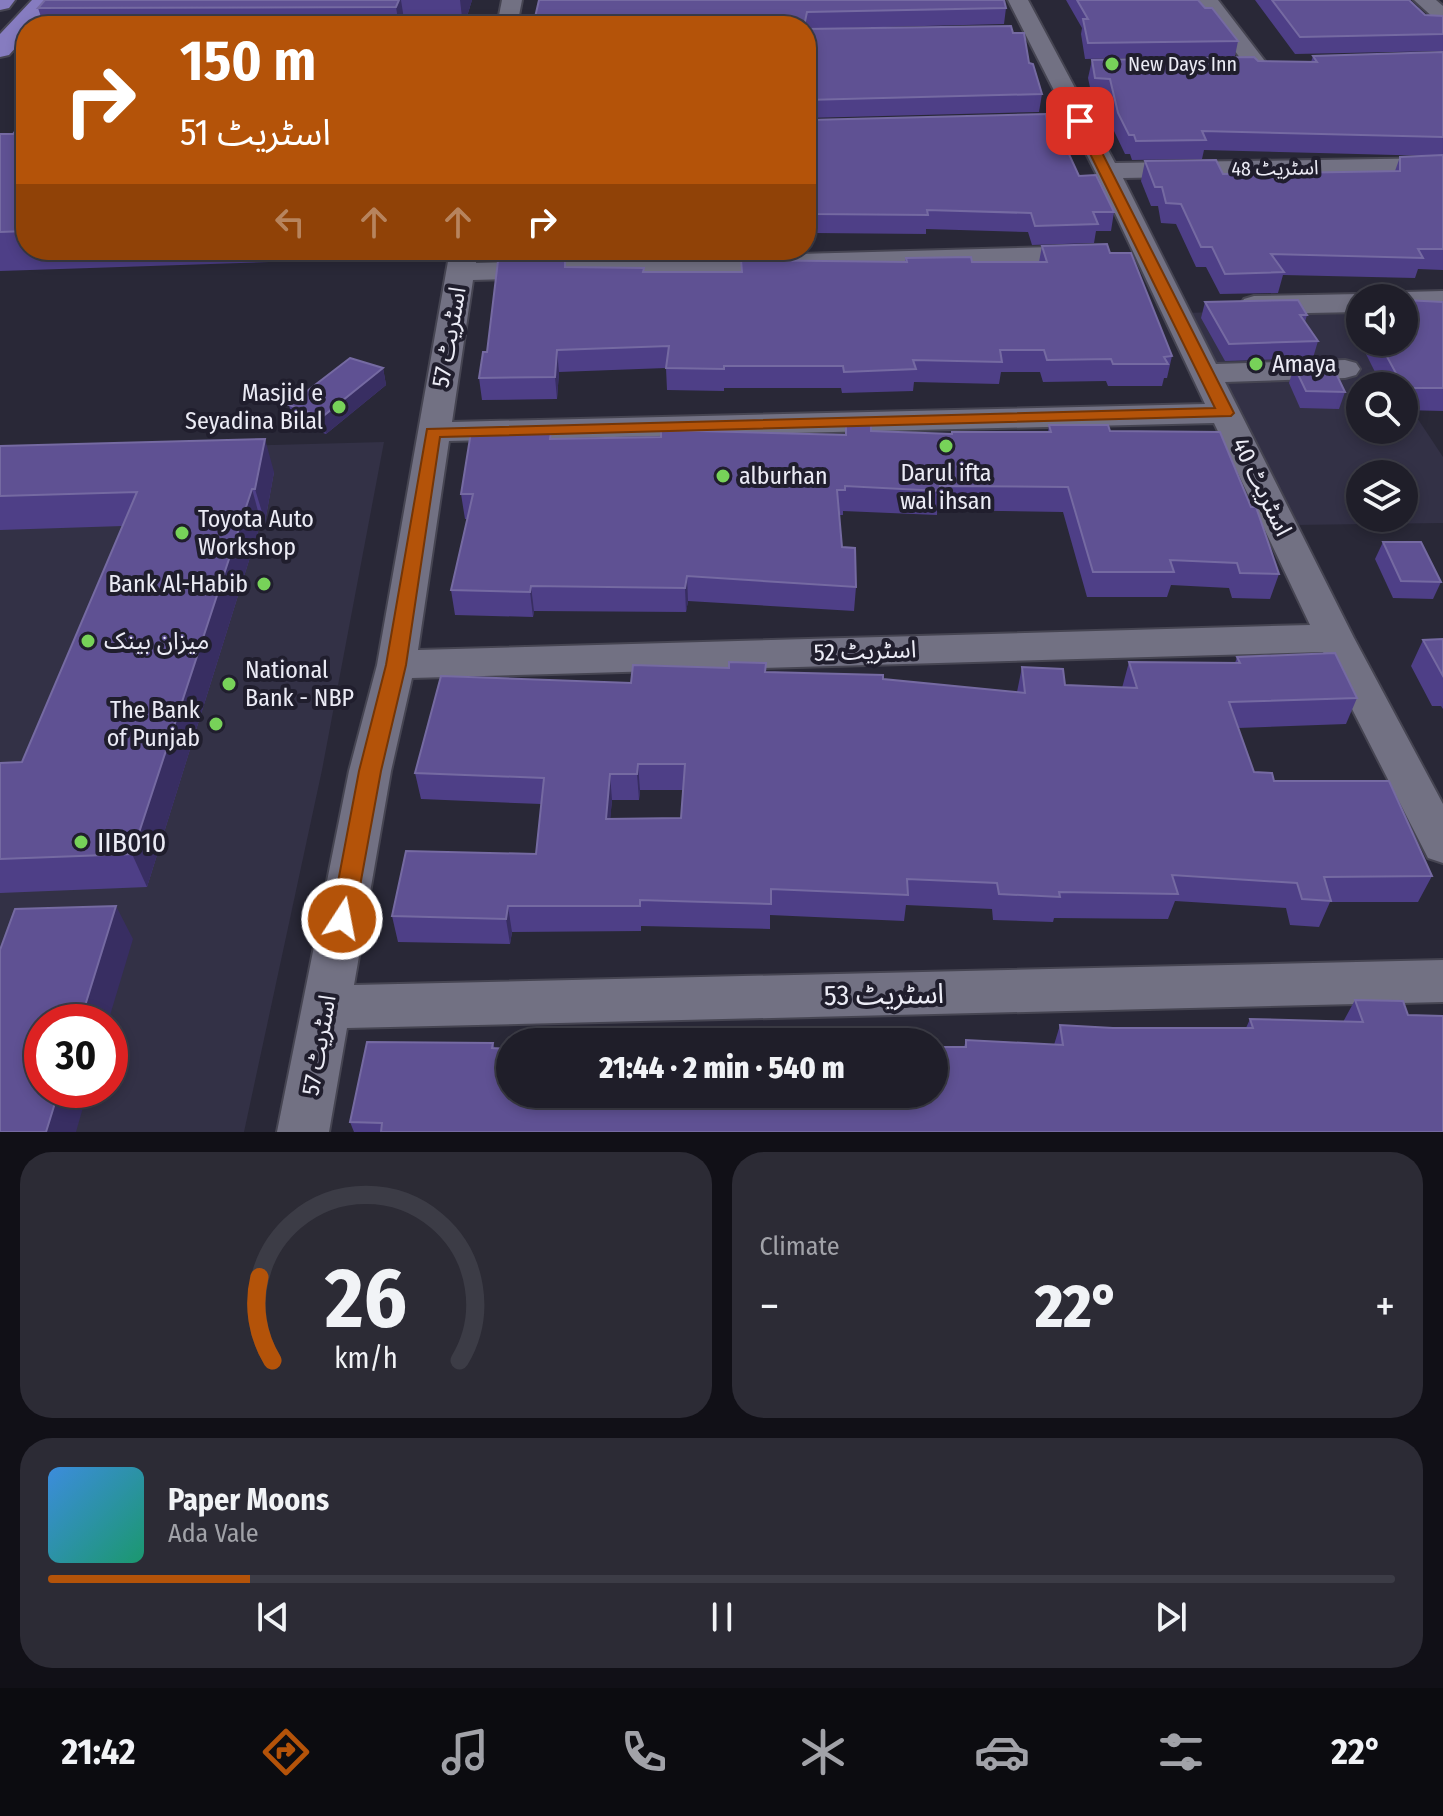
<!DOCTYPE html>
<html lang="en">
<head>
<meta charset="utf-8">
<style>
	:root { --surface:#1f1e29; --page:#2c2b35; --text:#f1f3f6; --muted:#a1a2a8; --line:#3c3c46; --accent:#b45309 }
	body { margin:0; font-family:"Fira Sans Condensed","Noto Sans Arabic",sans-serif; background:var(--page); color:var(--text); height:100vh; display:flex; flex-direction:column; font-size:30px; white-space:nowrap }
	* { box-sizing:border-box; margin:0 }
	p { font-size:26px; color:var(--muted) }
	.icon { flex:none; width:44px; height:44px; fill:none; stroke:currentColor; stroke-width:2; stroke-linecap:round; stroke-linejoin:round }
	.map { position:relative; height:1132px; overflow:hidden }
	.drawer { display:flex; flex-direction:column; gap:20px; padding:20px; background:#111017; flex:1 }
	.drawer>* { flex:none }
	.guide { position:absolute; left:16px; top:16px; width:800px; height:244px; border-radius:32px; box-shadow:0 4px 12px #0003,0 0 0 2px var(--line); background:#b45309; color:#fff; overflow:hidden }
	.fabs { position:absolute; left:1346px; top:284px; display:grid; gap:16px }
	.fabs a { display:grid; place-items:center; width:72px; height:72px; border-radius:50%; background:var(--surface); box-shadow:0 4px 12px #0003,0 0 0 2px var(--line); font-size:40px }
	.speed { position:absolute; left:24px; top:1004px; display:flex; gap:16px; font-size:40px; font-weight:700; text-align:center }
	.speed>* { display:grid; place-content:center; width:104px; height:104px; border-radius:50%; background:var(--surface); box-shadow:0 4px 12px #0003,0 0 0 2px var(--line); line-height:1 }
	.speed .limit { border:12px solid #d22; background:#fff; color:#111 }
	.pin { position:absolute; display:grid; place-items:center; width:68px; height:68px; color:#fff; margin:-34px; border-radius:16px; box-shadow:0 4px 12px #0006 }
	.me { position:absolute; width:88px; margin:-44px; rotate:11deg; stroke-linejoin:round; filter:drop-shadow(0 0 6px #0008) }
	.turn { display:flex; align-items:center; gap:28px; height:168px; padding:0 32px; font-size:36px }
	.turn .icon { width:104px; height:104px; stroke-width:2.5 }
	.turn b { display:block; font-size:56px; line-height:68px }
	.lanes { display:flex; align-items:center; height:76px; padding:0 32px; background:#0003; justify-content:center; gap:40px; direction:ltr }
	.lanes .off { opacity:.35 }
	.big { font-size:60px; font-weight:800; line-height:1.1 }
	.drawer .card { flex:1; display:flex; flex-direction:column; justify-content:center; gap:12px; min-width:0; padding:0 28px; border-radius:32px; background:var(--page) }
	.drawer .dial { align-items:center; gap:0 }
	.dial svg { height:208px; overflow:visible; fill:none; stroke:var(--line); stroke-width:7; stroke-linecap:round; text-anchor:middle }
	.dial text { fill:var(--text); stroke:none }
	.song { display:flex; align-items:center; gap:24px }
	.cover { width:96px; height:96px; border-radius:12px; background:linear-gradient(135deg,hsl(210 70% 55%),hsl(160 70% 35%)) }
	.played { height:8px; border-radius:4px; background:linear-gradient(90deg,var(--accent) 15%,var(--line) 15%) }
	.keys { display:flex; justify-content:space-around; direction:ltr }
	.heat { display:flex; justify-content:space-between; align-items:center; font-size:44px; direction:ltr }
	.drawer .tiles { flex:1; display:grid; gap:20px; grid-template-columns:1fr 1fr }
	.card:last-child { grid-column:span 2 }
	.trip { position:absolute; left:496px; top:1028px; width:452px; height:80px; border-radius:40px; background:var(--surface); box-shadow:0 4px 12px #0003,0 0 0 2px var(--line); font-weight:800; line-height:80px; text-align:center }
	.menu { display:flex; height:128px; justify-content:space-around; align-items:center; background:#0c0c10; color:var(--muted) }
	.menu .icon { width:56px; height:56px }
	.menu .current { color:var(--accent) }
	.menu b { font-size:36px; color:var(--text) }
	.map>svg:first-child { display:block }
	.built { fill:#333146; fill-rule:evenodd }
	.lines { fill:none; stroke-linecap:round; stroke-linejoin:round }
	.minor-casing { stroke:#464552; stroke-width:4 }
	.major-casing { stroke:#464552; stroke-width:4 }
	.minor { fill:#727183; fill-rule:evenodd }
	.major { fill:#867cc0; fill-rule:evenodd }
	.wall { fill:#4e3f87; fill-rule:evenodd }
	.shaded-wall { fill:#382e62 }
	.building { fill:#5f5193; stroke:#756aa2; stroke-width:2; fill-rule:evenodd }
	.route { fill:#b45309; stroke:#753606; stroke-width:2 }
	.poi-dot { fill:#77d259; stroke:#201e2d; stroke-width:3 }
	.labels { text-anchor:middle; stroke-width:8; stroke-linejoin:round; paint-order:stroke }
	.far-poi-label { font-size:20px; fill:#ebebf5; stroke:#201e2d; text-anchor:start }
	.far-street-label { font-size:20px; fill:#ebebf5; stroke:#201e2d }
	.street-label { font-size:24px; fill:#ebebf5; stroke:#201e2d }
	.poi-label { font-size:24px; fill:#ebebf5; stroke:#201e2d; text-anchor:start }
	.near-poi-label { font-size:28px; fill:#ebebf5; stroke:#201e2d; text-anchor:start }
	.near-street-label { font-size:28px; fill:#ebebf5; stroke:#201e2d }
</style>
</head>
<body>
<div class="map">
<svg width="1443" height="1132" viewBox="0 0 1443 1132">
	<rect width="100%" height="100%" fill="#292837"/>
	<g class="built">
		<path d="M1344 308 1360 332V342H1366L1396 386H1360V430H1404V398L1443 457V523L1294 525 1185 313ZM1360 474H1404V518H1360Z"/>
		<path d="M384 442 322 770 244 1132H0V452ZM42 1022H110V1090H42Z"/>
	</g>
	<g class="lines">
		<defs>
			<g id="minor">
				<polygon points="502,0 522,0 517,26 497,26"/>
				<path d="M1008 0H1028L1115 163 1443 158V172L1123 178 1216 364 1345 360 1356 363 1360 369 1356 375 1345 378 1225 382 1354 638 1443 804V863L1428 858 1323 652 412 678 391 771 354 985 1443 960V1002L347 1028 329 1132H277L349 771 377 665 450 250H478L476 263 1089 246 1099 248 1103 254 1099 260 1089 262 473 280 452 422 1205 404 1095 171ZM1214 423 1310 625 418 650 449 441Z"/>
				<polygon points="1197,0 1218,0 1268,65 1265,70 1249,70"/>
				<polygon points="1414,0 1436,0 1443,6 1443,22 1436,20"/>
				<polygon points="1443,291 1443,309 1404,310 1404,298 1392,298 1404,292"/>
				<polygon points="1360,294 1371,298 1360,298 1360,312 1254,314 1244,311 1240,305 1244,299 1254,296"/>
			</g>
			<g id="major">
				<polygon points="0,0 15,0 9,8 0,10"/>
				<polygon points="32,0 58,0 36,26 26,26 26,36 9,55 0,57 0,34"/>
			</g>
		</defs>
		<use href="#minor" class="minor-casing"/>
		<use href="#major" class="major-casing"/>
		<use href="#minor" class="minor"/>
		<use href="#major" class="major"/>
	</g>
	<g class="wall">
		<polygon points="45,0 472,0 464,26 44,26 38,8"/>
		<polygon points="539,0 1006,8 1004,24 806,29 806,26"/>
		<polygon points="1066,0 1198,0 1238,41 1235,56 1085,59 1081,34 1082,28"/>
		<polygon points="1255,0 1409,0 1425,15 1443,16 1443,51 1295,54"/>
		<polygon points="806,29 1013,33 1029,63 1042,94 1039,112 806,118"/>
		<polygon points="1443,52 1443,270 1418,269 1415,278 1283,275 1278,293 1220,294 1206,267 1196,267 1176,224 1161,223 1158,206 1151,206 1141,181 1145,161 1223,174 1395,171 1400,157 1434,156 1204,150 1202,159 1132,160 1130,154 1125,154 1114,131 1107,97 1092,97 1088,78 1092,60 1311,62 1313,56"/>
		<polygon points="26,117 26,250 333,250 329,260 0,271 0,134 13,134"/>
		<polygon points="1048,128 1079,176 1114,212 1111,231 1096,231 1094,243 1032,245 1028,232 926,229 926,234 814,233 814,185 806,185 806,129"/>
		<polygon points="1042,246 1110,253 1172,356 1167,378 1164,378 1162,386 1108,386 1106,381 1043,382 1040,372 1001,372 999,384 914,382 913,391 842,393 841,388 724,388 724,391 667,390 666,368 559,372 557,399 482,400 479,378 487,352 565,259 566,267 644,272 741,272 741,260 905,262 906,258 972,262 1039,262"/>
		<polygon points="1357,299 1360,299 1360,342 1349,321"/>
		<polygon points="1205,302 1307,315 1305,322 1318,341 1313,358 1225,361 1201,318"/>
		<polygon points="1443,302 1443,411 1404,410 1404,386 1382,386 1360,342 1404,342"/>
		<polygon points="1294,366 1345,392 1339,409 1300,408 1289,383"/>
		<polygon points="383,368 386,385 326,434 293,422 289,405"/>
		<polygon points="846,422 871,431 951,434 952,432 1048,432 1049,425 1110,431 1279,574 1270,599 1232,598 1229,588 1171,585 1167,597 1087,597 1063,512 937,510 937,515 843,511 843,515 839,515 842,547 856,587 854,611 688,601 686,612 534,611 533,617 455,615 451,590 468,519 465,519 461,494 552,439 845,435"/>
		<polygon points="0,446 274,472 265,522 261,522 147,887 0,893 0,763 22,762 123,526 0,530"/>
		<polygon points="1383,542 1441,582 1433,599 1393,598 1375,559"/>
		<polygon points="1443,639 1443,709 1441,706 1432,706 1411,666 1423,640"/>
		<path d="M1237 657 1357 698 1346 724 1238 728 1254 772 1274 781 1432 876 1418 902H1330L1319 927 1290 925 1286 908 1175 901 1168 919 1054 918 1053 922 993 920 992 909 906 905 904 921 770 915V929L641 926V931L512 932 510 944 398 942 392 916 536 854 541 804 421 799 415 773 631 683 766 672 883 679 1017 692 1022 667 1065 685 1122 688 1129 662 1235 663ZM640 790H683L681 818 610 819 612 800H639Z"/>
		<polygon points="1355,1000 1443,1132 354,1132 350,1122 493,1043 510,1094 964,1047 966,1040 1054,1045 1060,1025 1113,1028 1246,1028 1250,1019 1343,1022"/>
	</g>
	<g class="shaded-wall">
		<polygon points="399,0 401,0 405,26 399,26 396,7"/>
		<polygon points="460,0 472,0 464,26 463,26"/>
		<polygon points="327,250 333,250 329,260"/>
		<polygon points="557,350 559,372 557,399 555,377"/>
		<polygon points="383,368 386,385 326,434 322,417"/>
		<polygon points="265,439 274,472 265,522 255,489"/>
		<polygon points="252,489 261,522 147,887 132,854"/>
		<polygon points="687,576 688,601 686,612 685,588"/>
		<polygon points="531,586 534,611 533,617 530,592"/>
		<polygon points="638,764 640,790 639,800 637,774"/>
		<polygon points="610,774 612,800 608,845 606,819"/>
		<polygon points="116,906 133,939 108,1022 80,1022"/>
		<polygon points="508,906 512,932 510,944 506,919"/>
		<polygon points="59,1090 88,1090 76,1132 46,1132"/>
	</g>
	<g class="building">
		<polygon points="45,0 399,0 396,7 38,8"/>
		<polygon points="539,0 1004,0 1006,8 807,12 804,26 533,26"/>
		<polygon points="1077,0 1198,0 1205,8 1212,8 1238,41 1088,43 1083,19 1088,19"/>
		<polygon points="1272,0 1409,0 1425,15 1443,16 1443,34 1300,37"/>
		<polygon points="1011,26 1013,33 1024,33 1029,63 1033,64 1042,94 806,100 806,29"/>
		<polygon points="1443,52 1443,137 1202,131 1206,140 1136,141 1134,135 1129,135 1118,113 1110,79 1095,78 1092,60 1254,57 1258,61 1317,62 1313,56"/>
		<polygon points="1046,114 1048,128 1057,128 1079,176 1096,175 1114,212 1093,212 1098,224 1035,226 1031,213 927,210 928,215 815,214 815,166 806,166 806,129 808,120"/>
		<polygon points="26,117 26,231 0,232 0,134 13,134"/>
		<polygon points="1443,155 1443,249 1418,249 1423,258 1271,254 1284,272 1225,274 1212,247 1201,247 1181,204 1166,203 1162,187 1155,187 1145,161 1216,160 1223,174 1400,171 1400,157"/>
		<polygon points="1107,244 1110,253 1131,253 1172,356 1164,357 1168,364 1113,364 1111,359 1047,360 1044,350 1000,350 1002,362 913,360 916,369 844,372 843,366 724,366 724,369 666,368 669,346 557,350 555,377 479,378 483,352 487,352 498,261 565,259 565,267 644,268 643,272 742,272 741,260 907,262 906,258 971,257 972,262 1047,262 1042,246"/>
		<polygon points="1298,300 1307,315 1300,315 1318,341 1229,344 1205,302"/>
		<polygon points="1404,300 1443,302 1443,388 1404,388 1379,342 1404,342"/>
		<polygon points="350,358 383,368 322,417 289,405"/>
		<polygon points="1332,365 1345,392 1306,391 1294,366"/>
		<polygon points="846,422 871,424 871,431 952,434 952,432 1051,432 1049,425 1108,425 1110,431 1220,432 1251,507 1256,507 1279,574 1240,573 1237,563 1170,560 1174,572 1093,572 1068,487 940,486 940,491 845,486 845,490 837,490 842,547 855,548 856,587 687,576 685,588 531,586 530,592 451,590 473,494 461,494 471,432 551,432 550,439 661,437 661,430 846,435"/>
		<polygon points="265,439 255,489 252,489 132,854 0,859 0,763 22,762 137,492 0,496 0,446"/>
		<polygon points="1383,542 1421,542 1441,582 1401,581"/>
		<polygon points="1443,639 1443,676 1423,640"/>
		<path d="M1335 653 1357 698 1229 702 1254 772 1272 773 1274 781H1389L1432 876 1324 877 1331 901 1302 899 1297 883 1172 875 1178 894 1059 892 1060 897 999 894 997 883 907 879 908 895 771 889V904L640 900V906H508L506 919 392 916 406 851 536 854 544 778 415 773 441 676 631 683 633 665 729 668V662L766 663 765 672 883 675V679L1025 693 1022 667 1063 669 1065 685 1137 688 1129 662 1240 663 1237 657ZM638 764H685L681 818 606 819 610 774H637Z"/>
		<polygon points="116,906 80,1022 42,1022 42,1090 59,1090 46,1132 0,1132 0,950 15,909"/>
		<polygon points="1355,1000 1403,1001 1408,1015 1443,1016 1443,1132 381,1132 382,1123 350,1122 367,1042 493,1043 492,1048 510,1049 510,1094 934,1094 934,1047 966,1047 966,1040 1063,1045 1060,1025 1113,1028 1253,1028 1250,1019 1363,1022"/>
	</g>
	<polygon class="route" points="1080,118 1086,121 1234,413 1231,416 440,437 406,665 381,771 354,919 351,926 342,928 334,926 331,919 359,771 386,665 427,429 1215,408 1074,121"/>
	<g class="poi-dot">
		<circle cx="1112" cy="64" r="8"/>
		<circle cx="1256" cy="364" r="8"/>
		<circle cx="339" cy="407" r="8"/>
		<circle cx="946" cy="446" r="8"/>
		<circle cx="723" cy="476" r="8"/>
		<circle cx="182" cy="533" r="8"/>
		<circle cx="264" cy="584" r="8"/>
		<circle cx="88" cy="641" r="8"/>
		<circle cx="229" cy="684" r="8"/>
		<circle cx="216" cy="724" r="8"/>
		<circle cx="81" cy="842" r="8"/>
	</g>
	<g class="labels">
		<g class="far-poi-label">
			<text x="1128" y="71">New Days Inn</text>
		</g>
		<g class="far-street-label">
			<text transform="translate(1275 168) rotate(-1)" y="7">اسٹریٹ 48</text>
		</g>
		<g class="street-label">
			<text transform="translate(449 337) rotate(-80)" y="8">اسٹریٹ 57</text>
			<text transform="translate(1262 487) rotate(64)" y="8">اسٹریٹ 40</text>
			<text transform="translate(865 651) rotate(-2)" y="8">اسٹریٹ 52</text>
			<text transform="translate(319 1045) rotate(-80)" y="8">اسٹریٹ 57</text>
		</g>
		<g class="poi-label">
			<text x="1272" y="372">Amaya</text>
			<text x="323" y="401" text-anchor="end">Masjid e<tspan x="323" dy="28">Seyadina Bilal</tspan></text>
			<text x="946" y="481" text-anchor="middle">Darul ifta<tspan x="946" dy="28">wal ihsan</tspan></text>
			<text x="739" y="484">alburhan</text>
			<text x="198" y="527">Toyota Auto<tspan x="198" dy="28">Workshop</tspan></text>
			<text x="248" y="592" text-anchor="end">Bank Al-Habib</text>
			<text x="104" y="649">میزان بینک</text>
			<text x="245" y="678">National<tspan x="245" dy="28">Bank - NBP</tspan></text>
			<text x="200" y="718" text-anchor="end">The Bank<tspan x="200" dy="28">of Punjab</tspan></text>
		</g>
		<g class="near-poi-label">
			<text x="97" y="852">IIB010</text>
		</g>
		<g class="near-street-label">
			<text transform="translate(884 994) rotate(-1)" y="10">اسٹریٹ 53</text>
		</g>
	</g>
</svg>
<div class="fabs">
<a><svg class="icon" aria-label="sound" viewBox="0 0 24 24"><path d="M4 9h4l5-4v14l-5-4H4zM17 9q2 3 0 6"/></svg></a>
<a><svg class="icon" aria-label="search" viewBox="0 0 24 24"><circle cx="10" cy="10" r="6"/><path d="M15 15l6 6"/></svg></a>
<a><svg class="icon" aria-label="layers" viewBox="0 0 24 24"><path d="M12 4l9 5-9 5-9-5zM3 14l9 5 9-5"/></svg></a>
</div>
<div class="speed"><div class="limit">30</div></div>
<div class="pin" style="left:1080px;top:121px;background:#d93025"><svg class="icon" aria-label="arrive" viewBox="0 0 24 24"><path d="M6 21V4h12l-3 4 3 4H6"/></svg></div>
<svg class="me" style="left:342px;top:919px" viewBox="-20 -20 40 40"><circle r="17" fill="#b45309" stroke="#fff" stroke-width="3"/><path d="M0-11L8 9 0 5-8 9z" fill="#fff"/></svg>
<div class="trip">21:44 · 2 min · 540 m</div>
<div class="guide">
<div class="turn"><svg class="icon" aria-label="right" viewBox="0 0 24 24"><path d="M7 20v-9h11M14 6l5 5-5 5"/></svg><div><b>150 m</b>اسٹریٹ 51</div></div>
<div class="lanes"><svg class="icon off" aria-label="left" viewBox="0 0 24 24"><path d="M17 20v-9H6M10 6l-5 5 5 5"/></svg><svg class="icon off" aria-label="ahead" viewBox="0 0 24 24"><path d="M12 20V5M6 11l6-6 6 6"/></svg><svg class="icon off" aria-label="ahead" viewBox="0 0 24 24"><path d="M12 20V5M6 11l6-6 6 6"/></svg><svg class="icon" aria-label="right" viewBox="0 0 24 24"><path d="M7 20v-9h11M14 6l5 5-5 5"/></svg></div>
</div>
</div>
<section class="drawer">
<div class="tiles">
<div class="card dial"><svg viewBox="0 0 100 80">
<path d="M14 69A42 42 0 1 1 86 69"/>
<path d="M14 69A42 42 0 0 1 9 37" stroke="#b45309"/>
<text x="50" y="56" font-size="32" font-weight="700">26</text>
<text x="50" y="72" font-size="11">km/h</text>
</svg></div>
<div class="card"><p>Climate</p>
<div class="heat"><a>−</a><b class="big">22°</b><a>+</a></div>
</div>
<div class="card">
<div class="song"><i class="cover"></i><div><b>Paper Moons</b><p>Ada Vale</p></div></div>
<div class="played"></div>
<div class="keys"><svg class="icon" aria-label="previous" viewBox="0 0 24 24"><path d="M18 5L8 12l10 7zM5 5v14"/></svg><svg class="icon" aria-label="pause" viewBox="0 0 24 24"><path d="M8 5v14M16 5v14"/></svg><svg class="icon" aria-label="next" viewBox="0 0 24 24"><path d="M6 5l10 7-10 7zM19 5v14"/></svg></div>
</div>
</div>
</section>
<nav class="menu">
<b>21:42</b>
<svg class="icon current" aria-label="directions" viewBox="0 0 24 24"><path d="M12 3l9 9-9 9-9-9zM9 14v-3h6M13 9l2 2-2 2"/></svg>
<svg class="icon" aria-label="music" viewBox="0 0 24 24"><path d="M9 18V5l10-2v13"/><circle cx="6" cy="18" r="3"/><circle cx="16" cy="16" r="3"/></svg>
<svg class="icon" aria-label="phone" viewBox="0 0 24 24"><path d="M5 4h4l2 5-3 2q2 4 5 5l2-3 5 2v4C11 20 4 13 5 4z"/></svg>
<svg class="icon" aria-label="climate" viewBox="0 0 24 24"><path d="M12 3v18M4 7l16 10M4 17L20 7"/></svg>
<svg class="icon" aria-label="car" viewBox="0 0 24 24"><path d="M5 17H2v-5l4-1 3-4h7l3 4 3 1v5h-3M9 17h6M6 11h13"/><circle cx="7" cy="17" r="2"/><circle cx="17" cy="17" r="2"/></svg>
<svg class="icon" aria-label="filters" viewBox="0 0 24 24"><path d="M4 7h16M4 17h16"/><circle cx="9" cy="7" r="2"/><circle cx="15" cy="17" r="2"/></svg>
<b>22°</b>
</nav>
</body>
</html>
